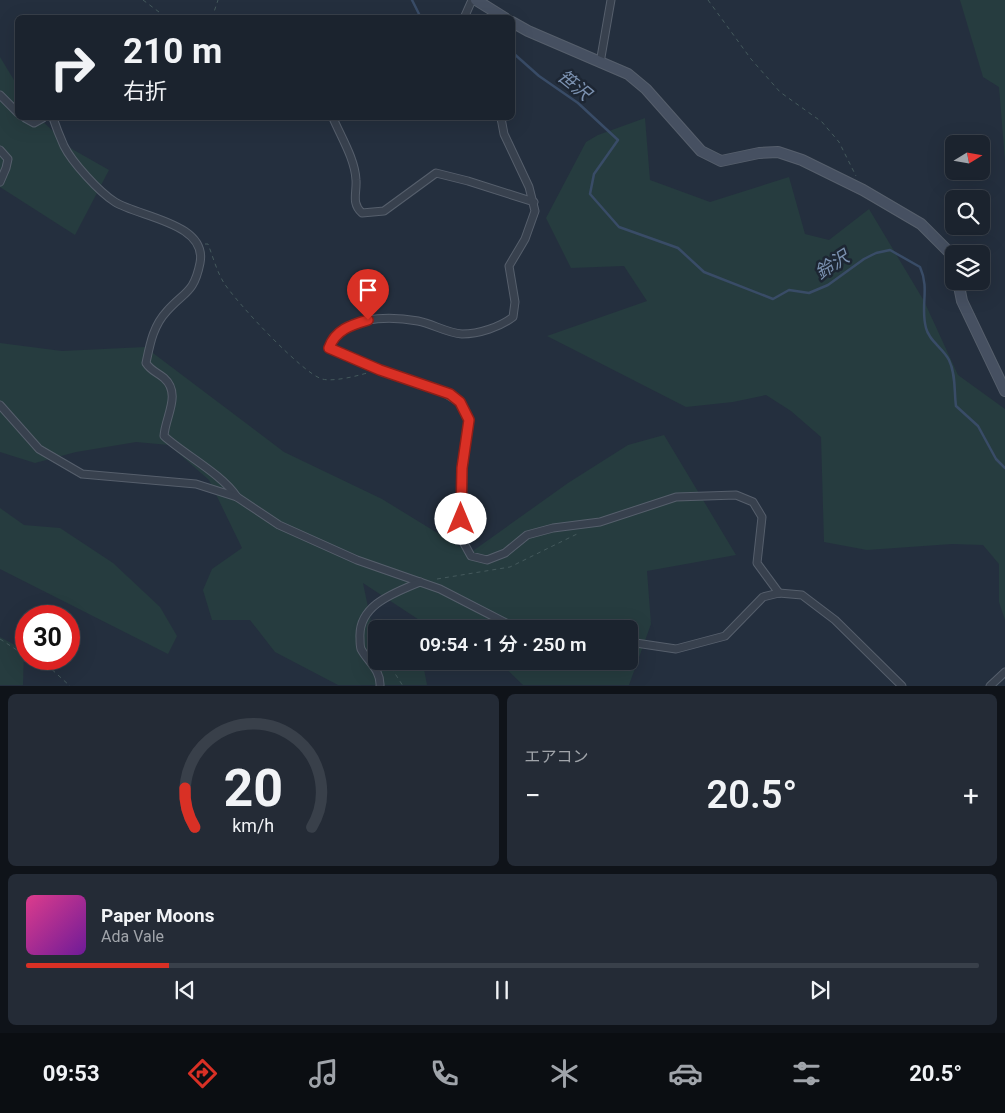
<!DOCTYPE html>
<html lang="ja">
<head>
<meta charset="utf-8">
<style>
	:root { --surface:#1b232e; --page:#242b36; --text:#f1f3f6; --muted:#a0a4aa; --line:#39404a; --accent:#d93025 }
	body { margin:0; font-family:Roboto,"Noto Sans JP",sans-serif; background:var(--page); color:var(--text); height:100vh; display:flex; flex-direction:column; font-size:19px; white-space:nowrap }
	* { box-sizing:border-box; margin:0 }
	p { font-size:16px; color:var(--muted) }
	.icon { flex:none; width:28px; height:28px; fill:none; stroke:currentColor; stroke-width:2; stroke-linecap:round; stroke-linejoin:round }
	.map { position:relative; height:686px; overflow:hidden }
	.side { display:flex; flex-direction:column; gap:8px; padding:8px; background:#0f1319; flex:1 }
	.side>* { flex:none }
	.guide { position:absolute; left:15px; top:15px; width:500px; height:105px; border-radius:8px; box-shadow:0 5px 20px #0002,0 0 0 1px var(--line); background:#1b232e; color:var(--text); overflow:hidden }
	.needle { width:32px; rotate:79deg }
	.fabs { position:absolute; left:945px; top:135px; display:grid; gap:10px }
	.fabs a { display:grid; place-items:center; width:45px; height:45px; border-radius:8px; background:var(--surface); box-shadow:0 5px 20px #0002,0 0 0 1px var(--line); font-size:25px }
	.speed { position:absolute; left:15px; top:605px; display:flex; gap:10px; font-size:25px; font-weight:700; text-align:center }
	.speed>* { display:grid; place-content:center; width:65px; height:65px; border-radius:50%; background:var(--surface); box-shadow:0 5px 20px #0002,0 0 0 1px var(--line); line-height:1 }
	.speed .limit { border:8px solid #d22; background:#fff; color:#111 }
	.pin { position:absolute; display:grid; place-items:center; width:42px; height:42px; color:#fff; margin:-51px -21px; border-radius:50% 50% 50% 0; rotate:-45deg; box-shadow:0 0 5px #0007 }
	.pin .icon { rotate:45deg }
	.me { position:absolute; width:55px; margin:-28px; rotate:0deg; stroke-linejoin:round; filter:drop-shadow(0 0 4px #0008) }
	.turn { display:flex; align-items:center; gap:18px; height:105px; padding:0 25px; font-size:22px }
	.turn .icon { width:65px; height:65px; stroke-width:2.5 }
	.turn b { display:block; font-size:35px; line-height:42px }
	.big { font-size:38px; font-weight:600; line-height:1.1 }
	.side .widget { flex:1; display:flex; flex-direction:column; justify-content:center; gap:8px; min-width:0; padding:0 18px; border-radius:8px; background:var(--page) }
	.side .dial { align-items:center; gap:0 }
	.dial svg { height:130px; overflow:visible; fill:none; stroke:var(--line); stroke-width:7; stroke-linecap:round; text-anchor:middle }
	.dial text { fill:var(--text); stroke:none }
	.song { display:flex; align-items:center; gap:15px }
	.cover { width:60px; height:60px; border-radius:8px; background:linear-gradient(135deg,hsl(330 70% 55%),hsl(280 70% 35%)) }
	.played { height:5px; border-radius:2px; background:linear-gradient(90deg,var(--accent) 15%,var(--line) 15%) }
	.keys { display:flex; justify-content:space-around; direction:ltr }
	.heat { display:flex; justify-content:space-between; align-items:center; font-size:28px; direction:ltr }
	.side .tiles { flex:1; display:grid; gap:8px; grid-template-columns:1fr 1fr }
	.widget:last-child { grid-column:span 2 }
	.trip { position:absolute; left:368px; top:620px; width:270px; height:50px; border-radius:8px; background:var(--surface); box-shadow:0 5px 20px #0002,0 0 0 1px var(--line); font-weight:600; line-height:50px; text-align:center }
	.menu { display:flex; height:80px; justify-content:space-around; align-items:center; background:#0b0e12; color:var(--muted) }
	.menu .icon { width:35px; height:35px }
	.menu .active { color:var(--accent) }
	.menu b { font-size:22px; color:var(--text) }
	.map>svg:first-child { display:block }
	.green { fill:#263c3f }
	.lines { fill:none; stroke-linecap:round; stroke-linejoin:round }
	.stream { stroke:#394c67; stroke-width:2.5 }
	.street-casing { stroke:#565f6c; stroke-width:9 }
	.secondary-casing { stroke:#565f6c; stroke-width:12 }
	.path { stroke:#44595c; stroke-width:1; stroke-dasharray:4 4; stroke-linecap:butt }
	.street { stroke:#38414e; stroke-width:7 }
	.secondary { stroke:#465061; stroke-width:10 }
	.route-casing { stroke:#8d1f18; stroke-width:12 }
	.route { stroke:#d93025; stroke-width:9 }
	.labels { text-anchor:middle; stroke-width:5; stroke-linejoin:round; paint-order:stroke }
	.water-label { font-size:18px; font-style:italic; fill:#7c92b1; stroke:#1d2633 }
</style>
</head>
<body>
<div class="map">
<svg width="1005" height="686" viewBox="0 0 1005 686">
	<rect width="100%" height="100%" fill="#242f3e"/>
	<g class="green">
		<polygon points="960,0 1005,0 1005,161 999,87 983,77"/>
		<polygon points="0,57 17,85 18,118 39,118 72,149 109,170 75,235 0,187"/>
		<polygon points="645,118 650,180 710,202 789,177 805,234 829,240 869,209 924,301 958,375 1005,409 1005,620 999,602 999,564 983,545 952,544 867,550 824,542 821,437 791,411 766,395 733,402 686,407 547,336 647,301 624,266 571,268 546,218 586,142 598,135"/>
		<polygon points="0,343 62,351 145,347 284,452 382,499 470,553 568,483 628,445 664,435 736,555 647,571 651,624 629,685 523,685 498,661 629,661 629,629 433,629 363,583 373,631 376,633 376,661 414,661 424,669 427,685 338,685 275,652 250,620 212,620 203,590 212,569 242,548 209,480 169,445 136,442 76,452 35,463 0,452"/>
		<polygon points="0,508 24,525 60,528 113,563 160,607 177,636 168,654 0,569"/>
		<polygon points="0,637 24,650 23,685 0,685"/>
	</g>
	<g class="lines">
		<g class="stream">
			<polyline points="412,0 421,18"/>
			<path d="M512 52 539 76 578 103 618 140 594 174 590 194 619 227 678 248 704 272 773 299 789 290 809 293 828 285 864 259 876 253 890 250 920 267C930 289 920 306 926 328 929 341 943 348 949 360 956 374 954 392 956 406L978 426 996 459 1005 468"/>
		</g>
		<defs>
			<g id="street">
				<polyline points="464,18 472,0"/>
				<polyline points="600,63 611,0"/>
				<polyline points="0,95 18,113"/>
				<polyline points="25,118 34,123 43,118"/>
				<path d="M53 118C56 127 60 137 64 146 72 162 99 192 115 202 139 217 208 223 200 263 194 293 185 291 167 311 153 326 150 344 146 363 151 371 157 372 164 378 182 394 165 417 164 436 185 455 222 474 237 497"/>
				<path d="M333 118C341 137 355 159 356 180 357 193 351 203 362 213L384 211 436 173 468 181 534 202"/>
				<path d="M501 118 504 134 529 187 535 211 525 239 509 266 515 302 513 317C500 327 479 334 462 334 447 333 433 324 418 321 390 316 339 315 329 348L380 370 438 389 459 402 469 420 463 468 461 538 471 556 487 560 505 553 527 535 553 528 600 522 676 497 736 495 753 502 762 517 757 563 779 593"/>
				<polyline points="0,150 8,159 6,168 0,182"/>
				<polyline points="0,405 39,449 82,474 196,484 237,497 279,525 357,560 440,589 510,625 536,629"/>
				<polyline points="629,642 676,649 725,636 763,597 779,593 802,595 835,620 902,686"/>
				<path d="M380 686C381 670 368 662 361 649 360 646 360 641 360 638 358 605 394 593 420 582"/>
				<polyline points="990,686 1005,672"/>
			</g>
			<g id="secondary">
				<polyline points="476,0 505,18"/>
				<polyline points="512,22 528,31 628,74 646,89 701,151 721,161 759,153 778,152 802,160 863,190 921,224 951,254 954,264"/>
				<polyline points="958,281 962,301 1005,391"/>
			</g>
		</defs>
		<use href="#street" class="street-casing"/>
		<use href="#secondary" class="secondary-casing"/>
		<g class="path">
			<polyline points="143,0 167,18"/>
			<polyline points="708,0 751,59 780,92 822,122 839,142 856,176"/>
			<polyline points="212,18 218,0"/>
			<path d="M205 244H208C213 257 217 272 224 283 237 303 302 373 322 379 333 382 357 376 367 373"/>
			<polyline points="437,579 510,567 579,533"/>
			<polyline points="0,639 26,656"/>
			<polyline points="31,659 47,665 70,686"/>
			<polyline points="387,661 403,686"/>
		</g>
		<use href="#street" class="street"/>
		<use href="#secondary" class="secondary"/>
	</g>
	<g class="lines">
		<defs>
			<path id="route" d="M368 320C351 325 335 330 329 348L380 370 450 394 460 402 469 420 462 468 461 519"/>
		</defs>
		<use href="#route" class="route-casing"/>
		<use href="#route" class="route"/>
	</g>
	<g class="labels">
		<g class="water-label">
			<text transform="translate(574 85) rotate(39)" y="6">笹沢</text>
			<text transform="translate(832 265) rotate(-33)" y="6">鈴沢</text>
		</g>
	</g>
</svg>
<div class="fabs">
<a><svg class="needle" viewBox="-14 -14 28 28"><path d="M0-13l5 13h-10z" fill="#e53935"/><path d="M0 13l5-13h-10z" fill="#a0a4aa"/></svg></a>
<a><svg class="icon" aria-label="search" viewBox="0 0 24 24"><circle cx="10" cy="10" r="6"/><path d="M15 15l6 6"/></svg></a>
<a><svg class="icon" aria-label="layers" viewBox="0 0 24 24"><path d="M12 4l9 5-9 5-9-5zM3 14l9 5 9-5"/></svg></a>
</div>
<div class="speed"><div class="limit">30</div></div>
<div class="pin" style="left:368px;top:320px;background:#d93025"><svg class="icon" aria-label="arrive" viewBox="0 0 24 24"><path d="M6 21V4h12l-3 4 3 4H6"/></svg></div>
<svg class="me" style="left:461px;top:519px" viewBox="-20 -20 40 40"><circle r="19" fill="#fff"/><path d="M0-13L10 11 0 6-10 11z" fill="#d93025"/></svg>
<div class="trip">09:54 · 1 分 · 250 m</div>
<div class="guide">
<div class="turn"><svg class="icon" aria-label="right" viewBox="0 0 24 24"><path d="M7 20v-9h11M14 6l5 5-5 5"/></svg><div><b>210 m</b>右折</div></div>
</div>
</div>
<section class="side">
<div class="tiles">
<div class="widget dial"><svg viewBox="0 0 100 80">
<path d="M14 69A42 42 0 1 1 86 69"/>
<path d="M14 69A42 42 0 0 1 8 45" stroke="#d93025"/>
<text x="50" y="56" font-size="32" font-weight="700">20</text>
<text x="50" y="72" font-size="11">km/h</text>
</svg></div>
<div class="widget"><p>エアコン</p>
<div class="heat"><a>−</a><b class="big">20.5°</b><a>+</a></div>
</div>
<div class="widget">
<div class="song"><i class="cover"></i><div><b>Paper Moons</b><p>Ada Vale</p></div></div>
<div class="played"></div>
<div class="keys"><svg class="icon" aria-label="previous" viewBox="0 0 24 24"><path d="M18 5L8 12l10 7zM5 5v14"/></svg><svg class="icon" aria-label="pause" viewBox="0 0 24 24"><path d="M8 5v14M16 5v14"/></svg><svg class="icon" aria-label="next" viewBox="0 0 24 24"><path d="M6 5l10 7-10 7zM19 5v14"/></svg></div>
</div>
</div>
</section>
<nav class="menu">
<b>09:53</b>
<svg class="icon active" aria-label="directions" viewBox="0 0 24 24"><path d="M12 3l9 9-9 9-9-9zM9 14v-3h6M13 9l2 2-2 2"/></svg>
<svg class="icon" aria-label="music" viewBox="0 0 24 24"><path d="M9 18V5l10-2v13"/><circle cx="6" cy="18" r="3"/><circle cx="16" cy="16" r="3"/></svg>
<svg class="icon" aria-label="phone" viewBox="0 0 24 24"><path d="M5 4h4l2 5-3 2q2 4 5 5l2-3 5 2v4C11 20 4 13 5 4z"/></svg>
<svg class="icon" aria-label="climate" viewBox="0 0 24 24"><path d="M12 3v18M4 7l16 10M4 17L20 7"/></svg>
<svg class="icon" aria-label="car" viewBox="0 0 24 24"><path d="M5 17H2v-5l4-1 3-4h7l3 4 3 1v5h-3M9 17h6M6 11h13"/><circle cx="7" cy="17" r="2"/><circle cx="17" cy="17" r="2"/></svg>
<svg class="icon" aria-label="filters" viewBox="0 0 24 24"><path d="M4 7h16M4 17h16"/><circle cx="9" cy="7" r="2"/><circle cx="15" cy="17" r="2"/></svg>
<b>20.5°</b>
</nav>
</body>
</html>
